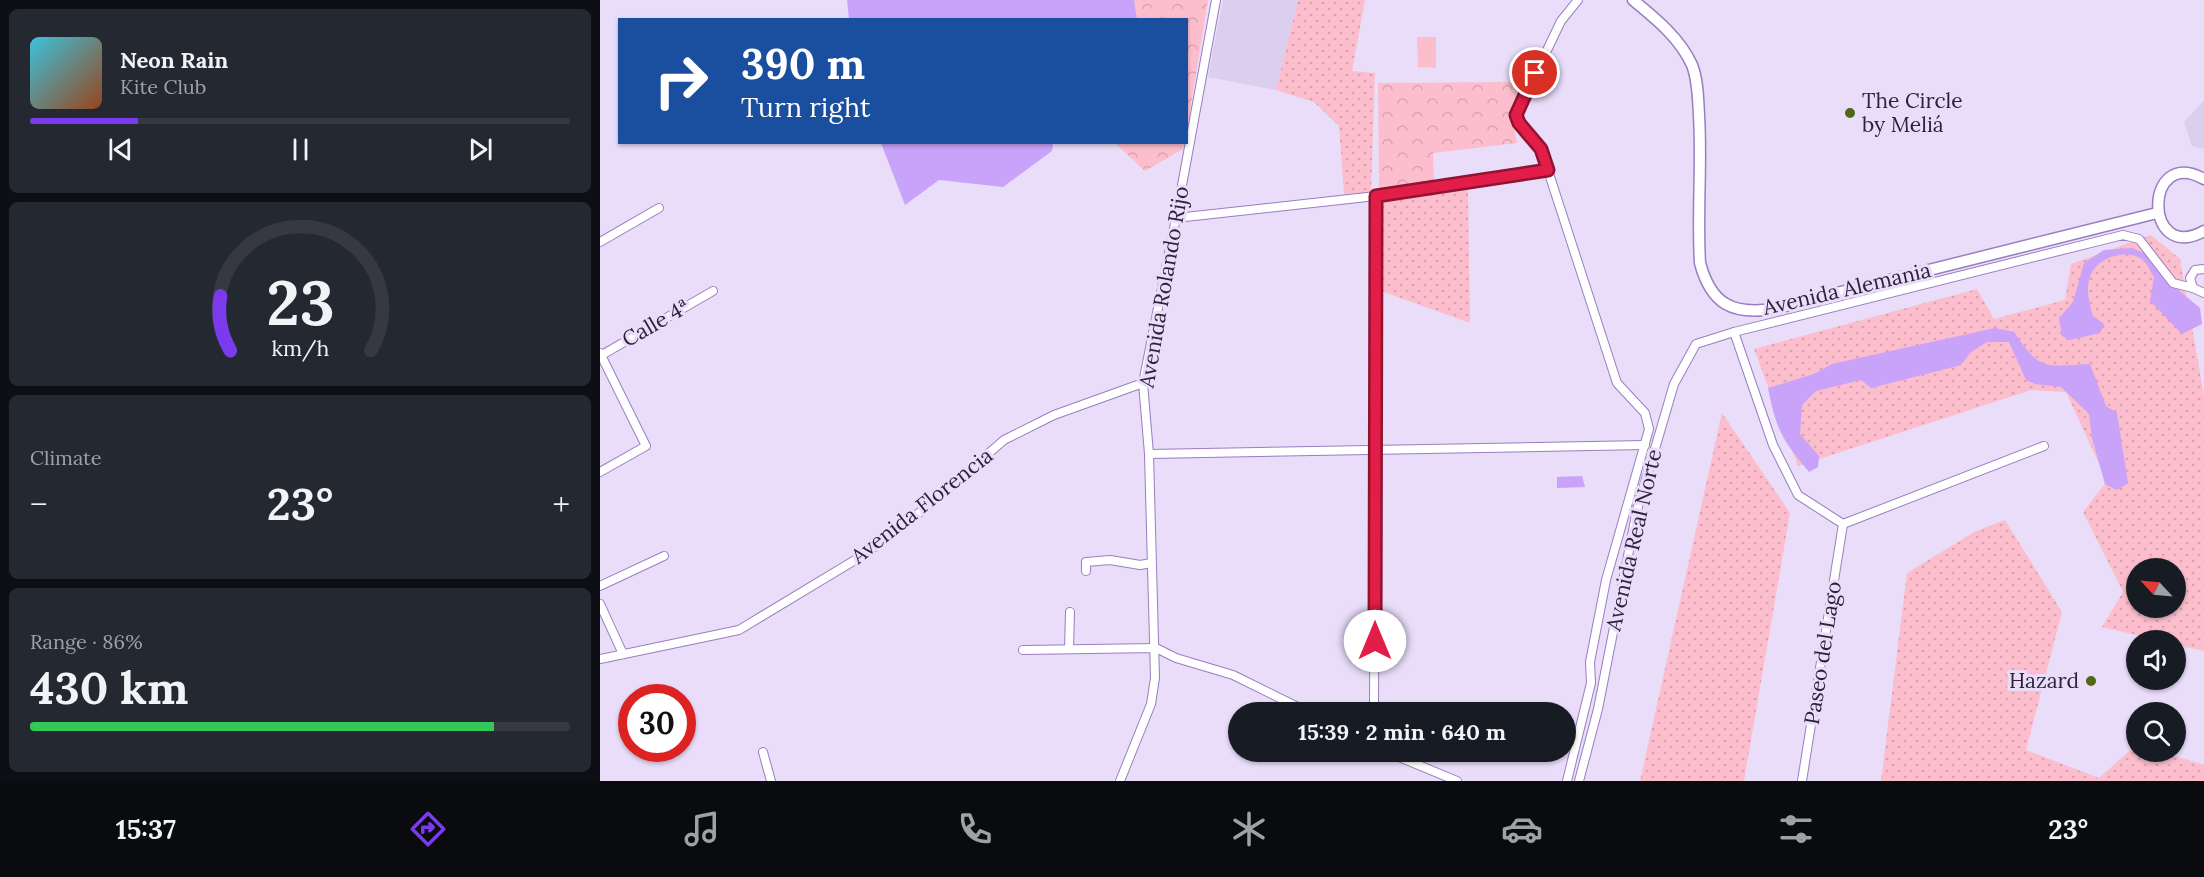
<!DOCTYPE html>
<html lang="en">
<head>
<meta charset="utf-8">
<style>
	:root { --surface:#171b24; --page:#242831; --text:#f1f3f6; --muted:#9ea1a6; --line:#363941; --accent:#7c3aed }
	body { margin:0; font-family:Lora,serif; background:var(--page); color:var(--text); height:100vh; display:flex; flex-direction:column; font-size:22px; white-space:nowrap }
	* { box-sizing:border-box; margin:0 }
	p { font-size:20px; color:var(--muted) }
	.icon { flex:none; width:33px; height:33px; fill:none; stroke:currentColor; stroke-width:2; stroke-linecap:round; stroke-linejoin:round }
	.map { position:relative; flex:1; overflow:hidden }
	.sheet { display:flex; flex-direction:column; gap:9px; padding:9px; background:#0d0f14; width:600px }
	.sheet>* { flex:none }
	.hud { position:absolute; left:18px; top:18px; width:570px; height:126px; border-radius:0px; box-shadow:0 2px 4px #0004; background:#1a4fa0; color:#fff; overflow:hidden }
	.needle { width:39px; rotate:296deg }
	.fabs { position:absolute; left:1526px; top:558px; display:grid; gap:12px }
	.fabs a { display:grid; place-items:center; width:60px; height:60px; border-radius:50%; background:var(--surface); box-shadow:0 2px 4px #0004; font-size:30px }
	.speed { position:absolute; left:18px; top:684px; display:flex; gap:12px; font-size:30px; font-weight:700; text-align:center }
	.speed>* { display:grid; place-content:center; width:78px; height:78px; border-radius:50%; background:var(--surface); box-shadow:0 2px 4px #0004; line-height:1 }
	.speed .limit { border:9px solid #d22; background:#fff; color:#111 }
	.pin { position:absolute; display:grid; place-items:center; width:51px; height:51px; color:#fff; margin:-26px; border:3px solid #fff; border-radius:50%; box-shadow:0 2px 6px #0007 }
	.me { position:absolute; width:66px; margin:-33px; rotate:0deg; stroke-linejoin:round; filter:drop-shadow(0 0 4px #0008) }
	.turn { display:flex; align-items:center; gap:21px; height:126px; padding:0 24px; font-size:27px }
	.turn .icon { width:78px; height:78px; stroke-width:2.5 }
	.turn b { display:block; font-size:42px; line-height:51px }
	.big { font-size:45px; font-weight:700; line-height:1.1 }
	.sheet .tile { flex:1; display:flex; flex-direction:column; justify-content:center; gap:9px; min-width:0; padding:0 21px; border-radius:9px; background:var(--page) }
	.sheet .dial { align-items:center; gap:0 }
	.dial svg { height:156px; overflow:visible; fill:none; stroke:var(--line); stroke-width:7; stroke-linecap:round; text-anchor:middle }
	.dial text { fill:var(--text); stroke:none }
	.song { display:flex; align-items:center; gap:18px }
	.cover { width:72px; height:72px; border-radius:9px; background:linear-gradient(135deg,hsl(190 70% 55%),hsl(20 70% 35%)) }
	.played { height:6px; border-radius:3px; background:linear-gradient(90deg,var(--accent) 20%,var(--line) 20%) }
	.keys { display:flex; justify-content:space-around; direction:ltr }
	.heat { display:flex; justify-content:space-between; align-items:center; font-size:33px; direction:ltr }
	.charge { height:9px; border-radius:4px; background:linear-gradient(90deg,#34c759 86%,var(--line) 0) }
	.trip { position:absolute; left:628px; top:702px; width:348px; height:60px; border-radius:30px; background:var(--surface); box-shadow:0 2px 4px #0004; font-weight:700; line-height:60px; text-align:center }
	.tabs { display:flex; height:96px; justify-content:space-around; align-items:center; background:#090b0e; color:var(--muted) }
	.tabs .icon { width:42px; height:42px }
	.tabs .current { color:var(--accent) }
	.tabs b { font-size:27px; color:var(--text) }
	main { display:flex; flex:1; min-height:0 }
	.map>svg:first-child { display:block }
	.built { fill:#dbceee }
	.grass { fill:url(#grass-dots); fill-rule:evenodd }
	.forest { fill:url(#forest-crowns) }
	.garden { fill:#fcbecc }
	.water { fill:#c9a2f9 }
	.lines { fill:none; stroke-linecap:round; stroke-linejoin:round }
	.minor-casing { stroke:#9b7dc0; stroke-width:10 }
	.tertiary-casing { stroke:#9b7dc0; stroke-width:13 }
	.minor { stroke:#fff; stroke-width:8 }
	.tertiary { stroke:#fff; stroke-width:10 }
	.route-casing { stroke:#92132f; stroke-width:15 }
	.route { stroke:#e11d48; stroke-width:10 }
	.poi-dot { fill:#506715; stroke:#e9ddfa; stroke-width:2 }
	.labels { text-anchor:middle; stroke-width:6; stroke-linejoin:round; paint-order:stroke }
	.poi-label { font-size:21px; fill:#2d213c; stroke:#e9ddfa; text-anchor:start }
	.street-label { font-size:21px; fill:#2d213c; stroke:#e9ddfa }
</style>
</head>
<body>
<main>
<section class="sheet">
<div class="tile">
<div class="song"><i class="cover"></i><div><b>Neon Rain</b><p>Kite Club</p></div></div>
<div class="played"></div>
<div class="keys"><svg class="icon" aria-label="previous" viewBox="0 0 24 24"><path d="M18 5L8 12l10 7zM5 5v14"/></svg><svg class="icon" aria-label="pause" viewBox="0 0 24 24"><path d="M8 5v14M16 5v14"/></svg><svg class="icon" aria-label="next" viewBox="0 0 24 24"><path d="M6 5l10 7-10 7zM19 5v14"/></svg></div>
</div>
<div class="tile dial"><svg viewBox="0 0 100 80">
<path d="M14 69A42 42 0 1 1 86 69"/>
<path d="M14 69A42 42 0 0 1 9 41" stroke="#7c3aed"/>
<text x="50" y="56" font-size="32" font-weight="700">23</text>
<text x="50" y="72" font-size="11">km/h</text>
</svg></div>
<div class="tile"><p>Climate</p>
<div class="heat"><a>−</a><b class="big">23°</b><a>+</a></div>
</div>
<div class="tile"><p>Range · 86%</p><b class="big">430 km</b><div class="charge"></div></div>
</section>
<div class="map">
<svg width="1604" height="781" viewBox="0 0 1604 781">
	<defs>
		<pattern id="grass-dots" width="8" height="8" patternUnits="userSpaceOnUse" patternTransform="scale(1.5)"><rect width="8" height="8" fill="#fcbecc"/><path d="M2 2h.1M6 6h.1" fill="none" stroke="#d8a3b0" stroke-width="1.8" stroke-linecap="round"/></pattern>
		<pattern id="forest-crowns" width="20" height="18" patternUnits="userSpaceOnUse" patternTransform="scale(1.5)"><rect width="20" height="18" fill="#fcbecc"/><path d="M2 6a3 3 0 1 1 6 0M12 15a3 3 0 1 1 6 0" fill="none" stroke="#d8a3b0"/></pattern>
	</defs>
	<rect width="100%" height="100%" fill="#e9ddfa"/>
	<g class="built">
		<polygon points="623,0 698,0 676,90 608,77"/>
		<polygon points="1604,100 1604,149 1592,146 1584,122"/>
	</g>
	<g class="grass">
		<polygon points="698,0 765,0 752,71 775,73 771,193 744,194 739,126 714,102 676,90"/>
		<polygon points="868,188 870,323 781,291 778,199"/>
		<path d="M1551 235 1580 259 1604 396V651L1575 645V640H1558L1502 627 1523 592 1483 512 1507 481 1466 392 1431 390 1198 466 1154 349 1377 289 1394 319 1465 300 1471 264ZM1536 568H1575V608H1536Z"/>
		<polygon points="1122,413 1190,513 1144,781 1040,781"/>
		<polygon points="1405,520 1462,612 1426,750 1499,778 1536,745 1536,752 1562,752 1604,765 1604,781 1281,781 1307,573 1376,531"/>
	</g>
	<g class="forest">
		<polygon points="534,0 608,0 587,129 586,20 537,19"/>
		<polygon points="910,82 923,87 912,117 917,143 833,153 834,182 779,189 778,83"/>
		<polygon points="515,143 584,143 583,149 545,171"/>
	</g>
	<polygon class="garden" points="817,37 836,37 836,68 818,67"/>
	<g class="water">
		<polygon points="247,0 534,0 537,19 249,19"/>
		<polygon points="281,143 453,143 452,151 403,187 339,180 305,205"/>
		<path d="M1532 248 1546 254 1570 283 1600 308 1602 324 1582 334 1550 301 1554 277C1551 273 1548 265 1544 261 1529 248 1500 256 1491 274 1485 288 1489 302 1493 316L1504 324 1500 333 1470 340 1462 336 1459 318 1473 302 1484 263 1504 250Z"/>
		<path d="M1395 328 1414 332C1441 372 1444 366 1490 364L1506 406 1517 413 1528 483 1517 490 1505 484 1492 438 1489 414 1461 387 1435 384 1426 380 1409 342H1387L1371 352 1361 365 1271 388 1261 380 1216 391 1202 405 1200 434 1219 456 1218 467 1209 472C1182 440 1176 429 1168 388L1214 374 1232 364Z"/>
		<polygon points="982,476 985,487 957,488 957,477"/>
	</g>
	<g class="lines">
		<defs>
			<g id="minor">
				<polyline points="576,218 776,196 948,170"/>
				<polyline points="0,242 59,208"/>
				<polyline points="1604,269 1595,270 1590,278 1593,288 1604,293"/>
				<polyline points="1134,332 1173,445 1198,495 1243,524"/>
				<polyline points="0,353 46,446 0,472"/>
				<polyline points="0,356 113,291"/>
				<polyline points="549,454 1045,445"/>
				<polyline points="1243,524 1444,446"/>
				<polyline points="486,571 486,562 510,560 540,565 551,563"/>
				<polyline points="0,586 64,556"/>
				<polyline points="0,604 23,654"/>
				<polyline points="469,649 470,612"/>
				<polyline points="423,650 556,648 576,658 633,675 708,712"/>
				<polyline points="0,659 139,630 265,554 328,506 404,440 454,415 543,383"/>
				<polyline points="774,712 776,196"/>
				<polyline points="163,752 171,781"/>
				<polyline points="787,752 857,781"/>
				<polyline points="520,781 551,704 555,678 549,454 543,383 576,218 616,0"/>
				<polyline points="967,781 991,683 990,662 1006,580 1049,429 1045,413 1017,383 941,149 919,123 916,115 961,21 978,0"/>
				<polyline points="979,781 998,709 1037,510 1074,384 1096,344 1134,332 1523,235 1539,239 1573,283 1593,288"/>
				<polyline points="1202,781 1243,524"/>
			</g>
			<g id="tertiary">
				<path d="M1033 0C1055 18 1080 38 1092 65 1098 80 1098 99 1099 115 1102 164 1097 214 1100 263 1111 304 1132 315 1173 309L1557 213"/>
				<path d="M1604 179C1543 145 1543 265 1604 231"/>
			</g>
		</defs>
		<use href="#minor" class="minor-casing"/>
		<use href="#tertiary" class="tertiary-casing"/>
		<use href="#minor" class="minor"/>
		<use href="#tertiary" class="tertiary"/>
	</g>
	<g class="lines">
		<defs>
			<polyline id="route" points="775,641 776,196 948,170 941,149 919,123 916,115 935,73"/>
		</defs>
		<use href="#route" class="route-casing"/>
		<use href="#route" class="route"/>
	</g>
	<g class="poi-dot">
		<circle cx="1250" cy="113" r="6"/>
		<circle cx="1491" cy="681" r="6"/>
	</g>
	<g class="labels">
		<g class="poi-label">
			<text x="1262" y="108">The Circle<tspan x="1262" dy="24">by Meliá</tspan></text>
			<text x="1479" y="688" text-anchor="end">Hazard</text>
		</g>
		<g class="street-label">
			<text transform="translate(564 287) rotate(-80)" y="7">Avenida Rolando Rijo</text>
			<text transform="translate(1247 289) rotate(-13)" y="7">Avenida Alemania</text>
			<text transform="translate(56 323) rotate(-30)" y="7">Calle 4ª</text>
			<text transform="translate(322 506) rotate(-38)" y="7">Avenida Florencia</text>
			<text transform="translate(1034 540) rotate(-77)" y="7">Avenida Real Norte</text>
			<text transform="translate(1223 653) rotate(-81)" y="7">Paseo del Lago</text>
		</g>
	</g>
</svg>
<div class="fabs">
<a><svg class="needle" viewBox="-14 -14 28 28"><path d="M0-13l5 13h-10z" fill="#e53935"/><path d="M0 13l5-13h-10z" fill="#9ea1a6"/></svg></a>
<a><svg class="icon" aria-label="sound" viewBox="0 0 24 24"><path d="M4 9h4l5-4v14l-5-4H4zM17 9q2 3 0 6"/></svg></a>
<a><svg class="icon" aria-label="search" viewBox="0 0 24 24"><circle cx="10" cy="10" r="6"/><path d="M15 15l6 6"/></svg></a>
</div>
<div class="speed"><div class="limit">30</div></div>
<div class="pin" style="left:935px;top:73px;background:#d93025"><svg class="icon" aria-label="arrive" viewBox="0 0 24 24"><path d="M6 21V4h12l-3 4 3 4H6"/></svg></div>
<svg class="me" style="left:775px;top:641px" viewBox="-20 -20 40 40"><circle r="19" fill="#fff"/><path d="M0-13L10 11 0 6-10 11z" fill="#e11d48"/></svg>
<div class="trip">15:39 · 2 min · 640 m</div>
<div class="hud">
<div class="turn"><svg class="icon" aria-label="right" viewBox="0 0 24 24"><path d="M7 20v-9h11M14 6l5 5-5 5"/></svg><div><b>390 m</b>Turn right</div></div>
</div>
</div>
</main>
<nav class="tabs">
<b>15:37</b>
<svg class="icon current" aria-label="directions" viewBox="0 0 24 24"><path d="M12 3l9 9-9 9-9-9zM9 14v-3h6M13 9l2 2-2 2"/></svg>
<svg class="icon" aria-label="music" viewBox="0 0 24 24"><path d="M9 18V5l10-2v13"/><circle cx="6" cy="18" r="3"/><circle cx="16" cy="16" r="3"/></svg>
<svg class="icon" aria-label="phone" viewBox="0 0 24 24"><path d="M5 4h4l2 5-3 2q2 4 5 5l2-3 5 2v4C11 20 4 13 5 4z"/></svg>
<svg class="icon" aria-label="climate" viewBox="0 0 24 24"><path d="M12 3v18M4 7l16 10M4 17L20 7"/></svg>
<svg class="icon" aria-label="car" viewBox="0 0 24 24"><path d="M5 17H2v-5l4-1 3-4h7l3 4 3 1v5h-3M9 17h6M6 11h13"/><circle cx="7" cy="17" r="2"/><circle cx="17" cy="17" r="2"/></svg>
<svg class="icon" aria-label="filters" viewBox="0 0 24 24"><path d="M4 7h16M4 17h16"/><circle cx="9" cy="7" r="2"/><circle cx="15" cy="17" r="2"/></svg>
<b>23°</b>
</nav>
</body>
</html>
